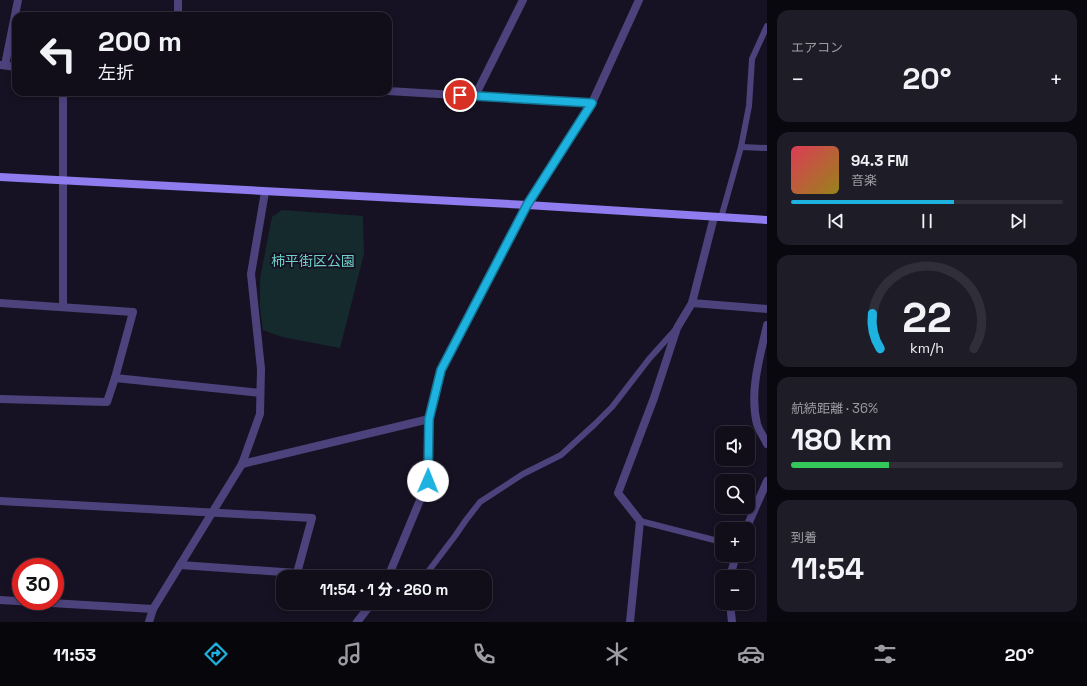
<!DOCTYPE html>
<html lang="ja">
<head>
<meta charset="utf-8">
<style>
	:root { --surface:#110e1a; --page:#1e1c27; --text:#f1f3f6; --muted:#9c9ca2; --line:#302e39; --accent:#1eb2e1 }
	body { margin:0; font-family:"Space Grotesk","Noto Sans JP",sans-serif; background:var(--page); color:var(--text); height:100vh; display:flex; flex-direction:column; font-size:15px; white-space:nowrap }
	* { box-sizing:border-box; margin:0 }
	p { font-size:13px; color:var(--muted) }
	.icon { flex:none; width:22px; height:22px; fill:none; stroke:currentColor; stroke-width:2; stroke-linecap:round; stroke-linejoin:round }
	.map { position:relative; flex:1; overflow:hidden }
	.drawer { display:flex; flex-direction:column; gap:10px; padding:10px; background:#09080e; width:320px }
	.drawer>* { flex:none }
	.banner { position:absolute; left:12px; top:12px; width:380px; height:84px; border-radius:12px; box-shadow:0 2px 6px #0003,0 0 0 1px var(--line); background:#110e1a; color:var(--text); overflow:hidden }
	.fabs { position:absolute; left:715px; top:426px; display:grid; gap:8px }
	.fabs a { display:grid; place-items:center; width:40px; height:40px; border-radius:8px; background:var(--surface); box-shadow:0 2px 6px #0003,0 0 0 1px var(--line); font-size:20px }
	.speed { position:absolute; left:12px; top:558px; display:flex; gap:8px; font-size:20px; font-weight:700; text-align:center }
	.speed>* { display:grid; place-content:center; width:52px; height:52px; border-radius:50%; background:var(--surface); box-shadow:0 2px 6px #0003,0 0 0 1px var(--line); line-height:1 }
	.speed .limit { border:6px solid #d22; background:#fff; color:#111 }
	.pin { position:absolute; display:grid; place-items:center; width:34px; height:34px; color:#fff; margin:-17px; border:2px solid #fff; border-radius:50%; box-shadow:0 1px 4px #0007 }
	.me { position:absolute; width:44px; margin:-22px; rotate:1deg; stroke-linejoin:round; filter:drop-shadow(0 0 3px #0008) }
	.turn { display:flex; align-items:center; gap:14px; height:84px; padding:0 20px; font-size:18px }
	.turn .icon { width:52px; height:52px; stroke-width:2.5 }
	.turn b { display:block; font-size:28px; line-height:34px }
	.big { font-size:30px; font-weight:800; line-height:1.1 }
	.drawer .card { flex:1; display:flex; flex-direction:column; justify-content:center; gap:6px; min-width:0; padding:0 14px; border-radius:12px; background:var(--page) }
	.drawer .dial { align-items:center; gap:0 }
	.dial svg { height:104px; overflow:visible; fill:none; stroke:var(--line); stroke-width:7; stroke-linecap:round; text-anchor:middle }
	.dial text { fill:var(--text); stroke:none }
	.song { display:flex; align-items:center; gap:12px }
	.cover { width:48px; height:48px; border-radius:6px; background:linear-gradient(135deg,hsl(350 70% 55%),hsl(50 70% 35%)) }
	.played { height:4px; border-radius:2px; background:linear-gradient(90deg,var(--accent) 60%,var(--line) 60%) }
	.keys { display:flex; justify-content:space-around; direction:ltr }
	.heat { display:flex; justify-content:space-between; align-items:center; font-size:22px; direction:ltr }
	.charge { height:6px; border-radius:3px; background:linear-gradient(90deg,#34c759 36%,var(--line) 0) }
	.trip { position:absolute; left:276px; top:570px; width:216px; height:40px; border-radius:12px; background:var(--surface); box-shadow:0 2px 6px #0003,0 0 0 1px var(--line); font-weight:800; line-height:40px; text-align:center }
	.tabs { display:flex; height:64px; justify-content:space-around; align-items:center; background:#07060a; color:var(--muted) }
	.tabs .icon { width:28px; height:28px }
	.tabs .current { color:var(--accent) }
	.tabs b { font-size:18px; color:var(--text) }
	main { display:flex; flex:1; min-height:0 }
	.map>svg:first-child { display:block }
	.green { fill:#152a2c }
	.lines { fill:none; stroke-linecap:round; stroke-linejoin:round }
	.lane { stroke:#4d437c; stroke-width:6 }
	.street { stroke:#4d437c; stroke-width:8 }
	.secondary { stroke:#8f7cee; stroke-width:8 }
	.route-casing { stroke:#147492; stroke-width:10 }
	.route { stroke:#1eb2e1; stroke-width:7 }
	.labels { text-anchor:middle; stroke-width:4; stroke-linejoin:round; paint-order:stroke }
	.park-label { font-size:14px; fill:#6ed1c6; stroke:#171223 }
</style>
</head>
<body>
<main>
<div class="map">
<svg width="767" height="622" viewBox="0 0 767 622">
	<rect width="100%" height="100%" fill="#171223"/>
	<polygon class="green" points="282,210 363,216 364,254 340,348 282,337 263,330 260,306 260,279 272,217"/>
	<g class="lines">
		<g class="lane">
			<polyline points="741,147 767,148"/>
			<polyline points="721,218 741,147 749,106 752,59 767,26"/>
			<polyline points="640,521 722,542"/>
			<polyline points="421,577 427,573 455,536 466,520 480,502 523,474 561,455 595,424 612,407 649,359 676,329"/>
		</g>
		<g class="street">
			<polyline points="178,0 178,16"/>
			<polyline points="1,65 16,67"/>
			<polyline points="5,65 18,0"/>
			<polyline points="388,91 592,103"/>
			<polyline points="63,92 63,307"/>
			<polyline points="475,96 523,0"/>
			<polyline points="0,303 133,312 115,378 107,402 0,399"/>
			<polyline points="692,303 767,309"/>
			<path d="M767 325C760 357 749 391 757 424 759 431 764 437 767 444"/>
			<polyline points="115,378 260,393"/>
			<polyline points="242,464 429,419"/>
			<polyline points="0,501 312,518 297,573 180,565"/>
			<polyline points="746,529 767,481"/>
			<polyline points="388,577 428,481 429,419 441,370 527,205 592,103 639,0"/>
			<polyline points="730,577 736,555"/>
			<polyline points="0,600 153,609"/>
			<polyline points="730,603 732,622"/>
			<polyline points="149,622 153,609 242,464 260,414 261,369 251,274 265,192"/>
			<polyline points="357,622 372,603"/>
			<polyline points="630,622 640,521 618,493 654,398 677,328 692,303 714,217"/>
		</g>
		<polyline class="secondary" points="0,177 527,205 767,220"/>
	</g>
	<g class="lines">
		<defs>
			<polyline id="route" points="428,481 429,419 441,370 527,205 592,103 460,95"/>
		</defs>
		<use href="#route" class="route-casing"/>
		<use href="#route" class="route"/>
	</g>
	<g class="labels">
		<g class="park-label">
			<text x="313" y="266">柿平街区公園</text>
		</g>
	</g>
</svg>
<div class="fabs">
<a><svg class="icon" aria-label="sound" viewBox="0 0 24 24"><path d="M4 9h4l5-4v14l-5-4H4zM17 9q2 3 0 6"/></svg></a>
<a><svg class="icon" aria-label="search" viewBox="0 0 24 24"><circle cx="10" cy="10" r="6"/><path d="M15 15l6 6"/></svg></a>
<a>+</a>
<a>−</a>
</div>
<div class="speed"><div class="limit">30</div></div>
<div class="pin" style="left:460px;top:95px;background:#d93025"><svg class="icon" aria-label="arrive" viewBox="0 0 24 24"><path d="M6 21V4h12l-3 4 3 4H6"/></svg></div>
<svg class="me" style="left:428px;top:481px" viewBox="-20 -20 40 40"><circle r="19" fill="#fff"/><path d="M0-13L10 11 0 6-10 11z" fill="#1eb2e1"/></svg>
<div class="trip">11:54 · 1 分 · 260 m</div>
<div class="banner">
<div class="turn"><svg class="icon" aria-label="left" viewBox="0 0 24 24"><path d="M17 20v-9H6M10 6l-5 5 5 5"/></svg><div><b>200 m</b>左折</div></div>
</div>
</div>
<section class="drawer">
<div class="card"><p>エアコン</p>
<div class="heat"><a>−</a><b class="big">20°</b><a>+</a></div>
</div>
<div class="card">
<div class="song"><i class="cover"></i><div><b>94.3 FM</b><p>音楽</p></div></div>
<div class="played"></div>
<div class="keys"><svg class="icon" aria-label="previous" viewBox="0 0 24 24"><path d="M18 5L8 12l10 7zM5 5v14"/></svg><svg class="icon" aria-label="pause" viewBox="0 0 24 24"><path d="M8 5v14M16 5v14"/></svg><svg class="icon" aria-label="next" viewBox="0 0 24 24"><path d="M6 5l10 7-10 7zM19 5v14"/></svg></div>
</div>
<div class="card dial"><svg viewBox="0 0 100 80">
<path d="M14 69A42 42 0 1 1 86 69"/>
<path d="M14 69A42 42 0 0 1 8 42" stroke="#1eb2e1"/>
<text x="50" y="56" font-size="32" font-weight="700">22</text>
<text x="50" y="72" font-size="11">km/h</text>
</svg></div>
<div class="card"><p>航続距離 · 36%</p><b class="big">180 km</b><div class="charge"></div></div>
<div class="card"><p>到着</p><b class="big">11:54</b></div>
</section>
</main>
<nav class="tabs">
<b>11:53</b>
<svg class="icon current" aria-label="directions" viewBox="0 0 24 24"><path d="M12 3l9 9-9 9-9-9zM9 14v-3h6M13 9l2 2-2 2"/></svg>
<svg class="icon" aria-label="music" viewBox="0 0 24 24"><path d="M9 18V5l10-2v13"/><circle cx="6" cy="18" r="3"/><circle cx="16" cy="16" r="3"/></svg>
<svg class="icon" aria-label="phone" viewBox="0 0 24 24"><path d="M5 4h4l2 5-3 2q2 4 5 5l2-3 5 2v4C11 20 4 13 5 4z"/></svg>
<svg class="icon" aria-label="climate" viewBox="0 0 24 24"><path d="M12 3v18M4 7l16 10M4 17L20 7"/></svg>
<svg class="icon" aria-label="car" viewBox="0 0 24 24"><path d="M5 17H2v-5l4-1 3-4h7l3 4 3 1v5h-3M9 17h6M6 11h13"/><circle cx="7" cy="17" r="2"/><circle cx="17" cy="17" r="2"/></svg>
<svg class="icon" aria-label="filters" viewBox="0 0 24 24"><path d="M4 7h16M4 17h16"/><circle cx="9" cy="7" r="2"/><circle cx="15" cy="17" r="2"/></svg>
<b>20°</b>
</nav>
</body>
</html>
